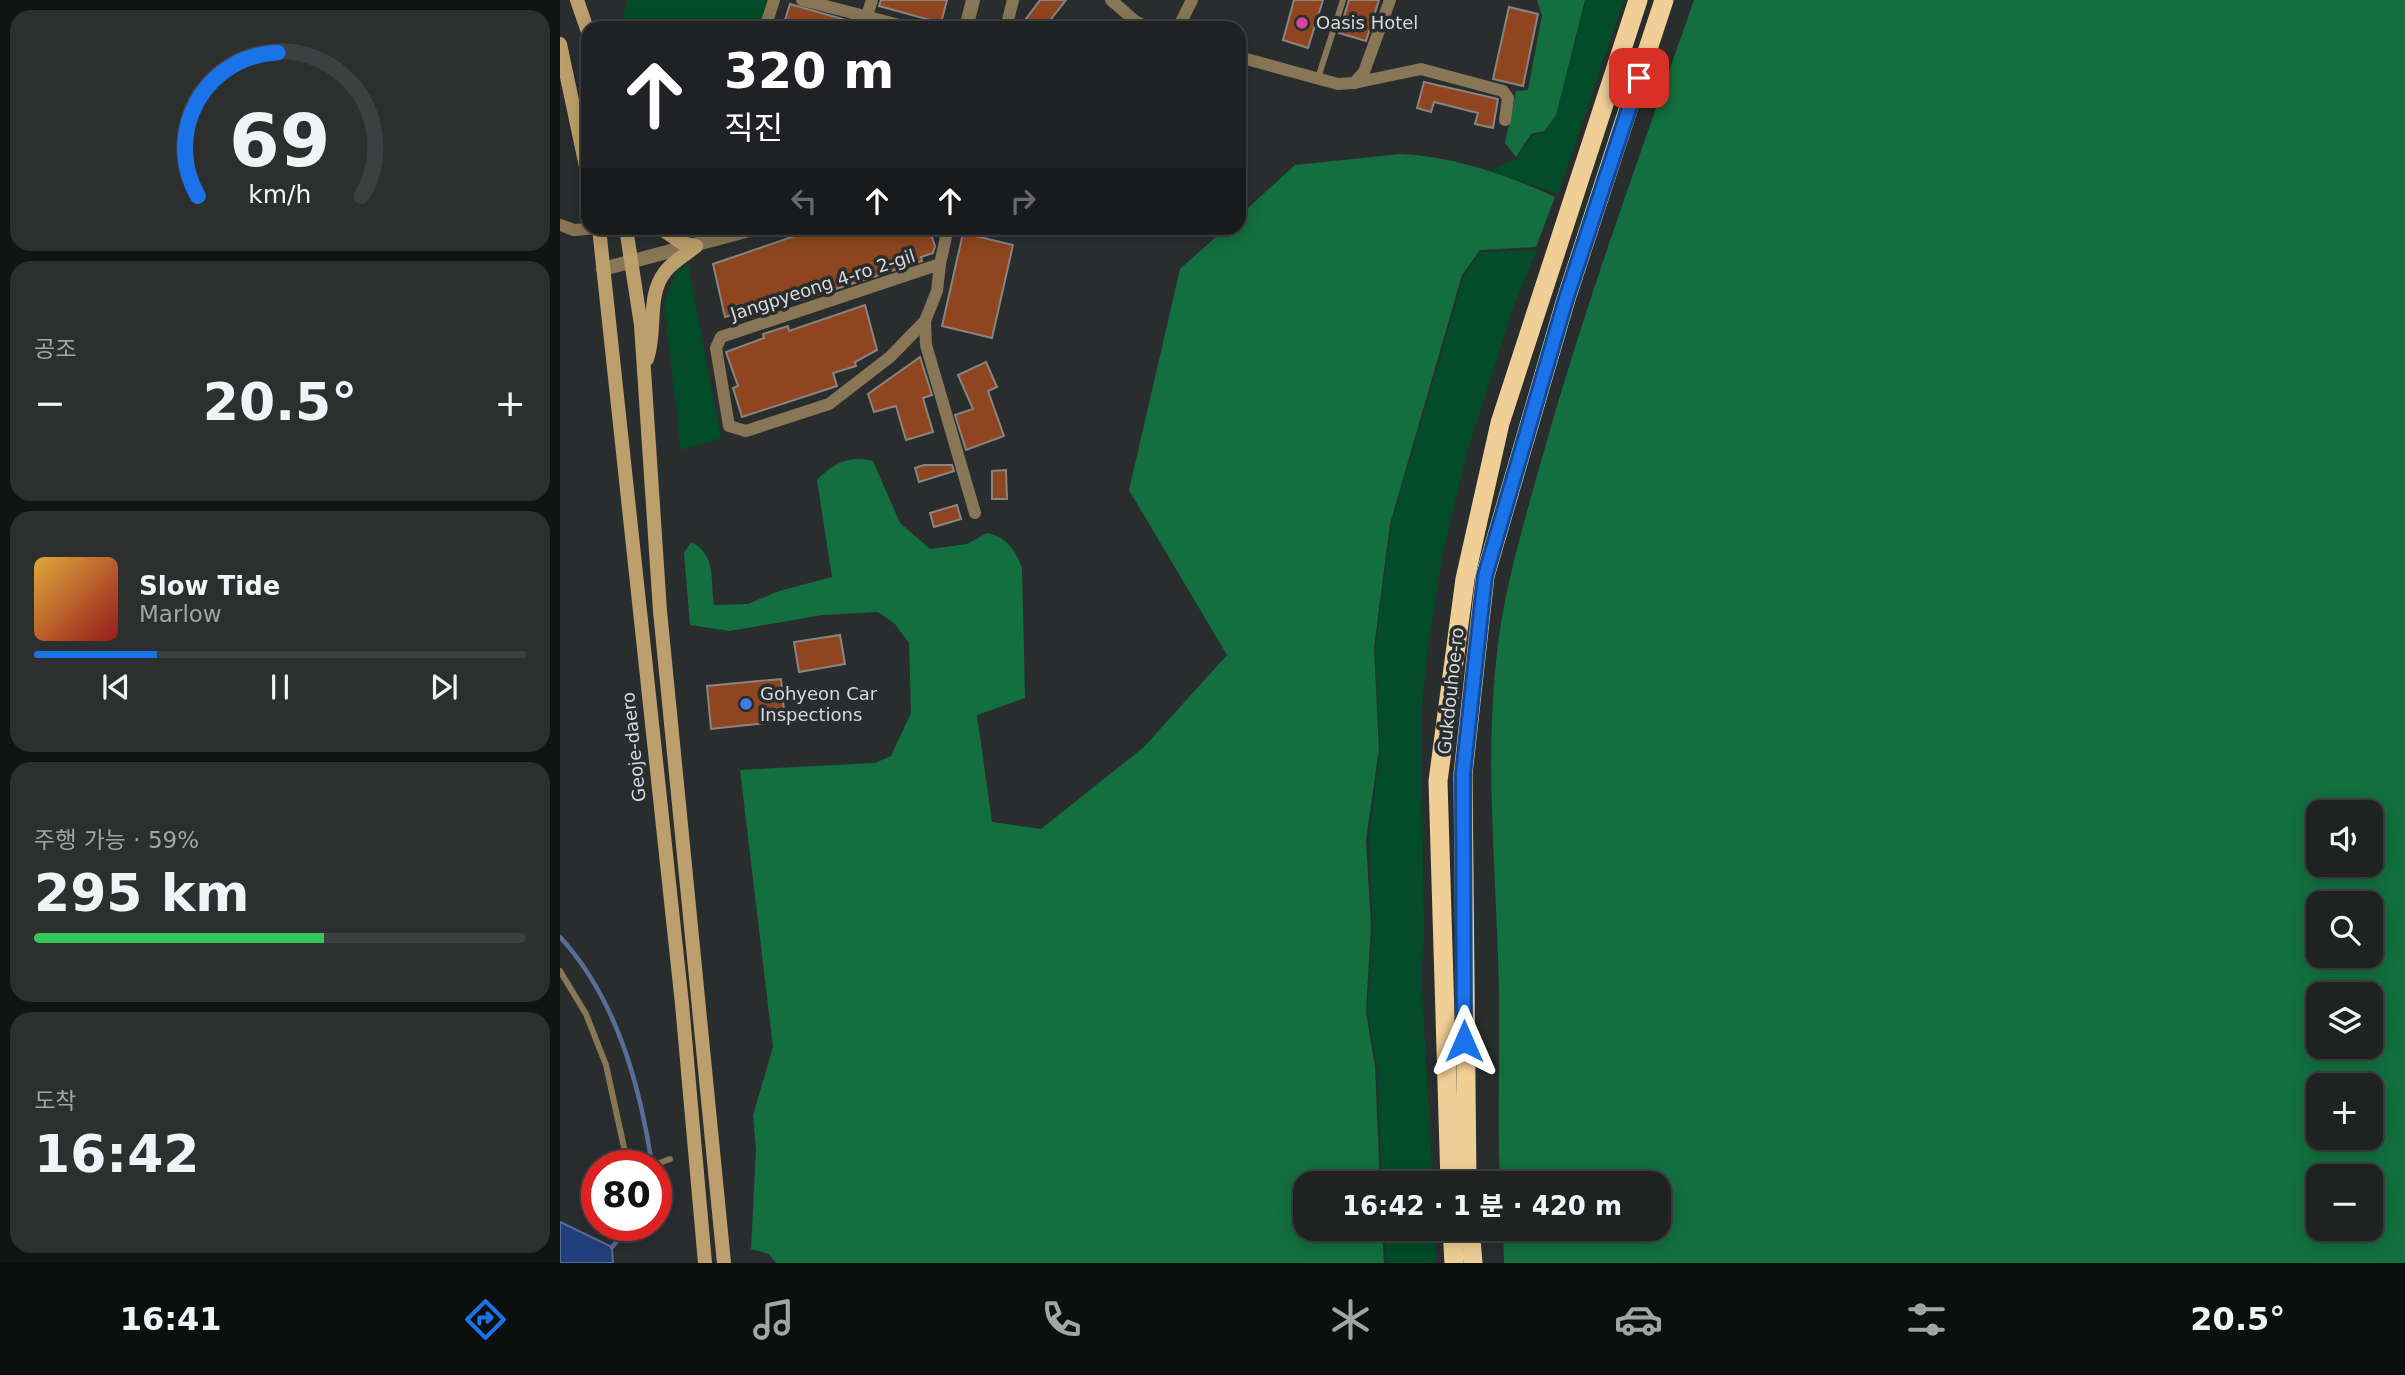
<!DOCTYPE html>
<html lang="ko">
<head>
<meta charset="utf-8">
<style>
	:root { --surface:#202222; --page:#2d2f2f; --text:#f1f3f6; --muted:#a2a4a5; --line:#3d3f40; --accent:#1a73e8 }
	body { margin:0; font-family:"DejaVu Sans","Noto Sans KR",sans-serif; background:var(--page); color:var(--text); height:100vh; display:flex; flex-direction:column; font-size:26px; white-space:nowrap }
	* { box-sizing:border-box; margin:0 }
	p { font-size:23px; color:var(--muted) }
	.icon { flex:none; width:38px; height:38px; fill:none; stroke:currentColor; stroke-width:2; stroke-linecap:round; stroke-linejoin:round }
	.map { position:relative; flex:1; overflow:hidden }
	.side { display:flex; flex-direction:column; gap:10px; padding:10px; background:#121313; width:560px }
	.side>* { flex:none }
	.guide { position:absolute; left:21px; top:21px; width:665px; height:214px; border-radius:21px; box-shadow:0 4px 18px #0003,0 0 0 2px var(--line); background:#202124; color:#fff; overflow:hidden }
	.buttons { position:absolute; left:1746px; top:800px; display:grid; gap:14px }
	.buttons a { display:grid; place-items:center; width:77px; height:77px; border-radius:14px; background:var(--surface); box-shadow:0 4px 18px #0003,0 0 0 2px var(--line); font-size:35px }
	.speed { position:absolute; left:21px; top:1150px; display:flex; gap:14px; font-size:35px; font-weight:700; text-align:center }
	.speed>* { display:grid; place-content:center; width:91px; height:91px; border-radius:50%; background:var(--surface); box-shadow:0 4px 18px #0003,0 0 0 2px var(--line); line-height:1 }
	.speed .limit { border:10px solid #d22; background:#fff; color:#111 }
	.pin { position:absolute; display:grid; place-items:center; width:60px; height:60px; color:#fff; margin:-30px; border-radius:14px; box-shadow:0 4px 10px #0006 }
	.me { position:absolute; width:77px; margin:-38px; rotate:0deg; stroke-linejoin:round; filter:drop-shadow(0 0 5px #0008) }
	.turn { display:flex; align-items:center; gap:24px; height:147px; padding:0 28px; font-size:32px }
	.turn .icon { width:91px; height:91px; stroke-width:2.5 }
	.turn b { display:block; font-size:49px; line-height:60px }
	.lanes { display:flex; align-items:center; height:66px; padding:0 28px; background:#0003; justify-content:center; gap:35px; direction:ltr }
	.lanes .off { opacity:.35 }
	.big { font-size:52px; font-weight:800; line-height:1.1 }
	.side .card { flex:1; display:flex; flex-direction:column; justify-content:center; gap:10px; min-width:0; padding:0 24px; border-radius:21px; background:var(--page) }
	.side .dial { align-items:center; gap:0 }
	.dial svg { height:182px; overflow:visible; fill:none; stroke:var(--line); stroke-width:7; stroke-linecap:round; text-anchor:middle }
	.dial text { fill:var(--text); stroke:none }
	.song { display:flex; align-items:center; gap:21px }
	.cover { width:84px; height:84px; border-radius:10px; background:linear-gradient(135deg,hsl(40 70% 55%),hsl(0 70% 35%)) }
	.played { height:7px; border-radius:4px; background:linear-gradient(90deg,var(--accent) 25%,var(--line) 25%) }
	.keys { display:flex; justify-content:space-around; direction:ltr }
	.heat { display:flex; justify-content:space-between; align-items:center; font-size:38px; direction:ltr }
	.charge { height:10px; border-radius:5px; background:linear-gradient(90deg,#34c759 59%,var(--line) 0) }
	.trip { position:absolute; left:733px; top:1171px; width:378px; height:70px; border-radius:21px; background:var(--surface); box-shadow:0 4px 18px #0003,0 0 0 2px var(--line); font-weight:800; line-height:70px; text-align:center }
	.tabs { display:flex; height:112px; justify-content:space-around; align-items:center; background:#0d0e0e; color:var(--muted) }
	.tabs .icon { width:49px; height:49px }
	.tabs .selected { color:var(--accent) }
	.tabs b { font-size:32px; color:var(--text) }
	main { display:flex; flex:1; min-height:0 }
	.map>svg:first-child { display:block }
	.green { fill:#034c29 }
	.forest { fill:#136f3f; fill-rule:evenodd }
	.water { fill:#223f7d; stroke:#586d99; stroke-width:2 }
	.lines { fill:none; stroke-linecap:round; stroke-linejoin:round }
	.stream { stroke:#586d99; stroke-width:4.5 }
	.building { fill:#8f4620; stroke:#888483; stroke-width:2 }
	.service { stroke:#887656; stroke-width:6 }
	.minor { stroke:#887656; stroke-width:12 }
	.tertiary { stroke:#887656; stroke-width:14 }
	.secondary { stroke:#bc9f6c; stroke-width:14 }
	.trunk { stroke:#efcf96; stroke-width:19 }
	.route-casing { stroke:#114b97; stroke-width:18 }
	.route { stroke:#1a73e8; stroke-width:12 }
	.hotel-dot { fill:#d1479c; stroke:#2a2d2e; stroke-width:2.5 }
	.shop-dot { fill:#3f7fe0; stroke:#2a2d2e; stroke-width:2.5 }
	.labels { text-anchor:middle; stroke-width:7; stroke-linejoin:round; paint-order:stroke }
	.poi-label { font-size:18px; fill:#d7d9da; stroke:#2a2d2e; text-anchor:start }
	.street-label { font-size:18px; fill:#d7d9da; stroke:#2a2d2e }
</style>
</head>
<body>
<main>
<section class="side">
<div class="card dial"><svg viewBox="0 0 100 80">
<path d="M14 69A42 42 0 1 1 86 69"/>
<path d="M14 69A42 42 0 0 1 49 6" stroke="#1a73e8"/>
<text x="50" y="56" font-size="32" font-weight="700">69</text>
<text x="50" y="72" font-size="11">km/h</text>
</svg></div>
<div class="card"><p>공조</p>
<div class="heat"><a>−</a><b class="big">20.5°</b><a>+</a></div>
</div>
<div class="card">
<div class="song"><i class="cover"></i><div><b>Slow Tide</b><p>Marlow</p></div></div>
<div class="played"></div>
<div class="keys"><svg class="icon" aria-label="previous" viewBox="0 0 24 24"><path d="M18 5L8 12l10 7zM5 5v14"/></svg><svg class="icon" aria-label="pause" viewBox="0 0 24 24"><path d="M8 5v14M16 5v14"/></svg><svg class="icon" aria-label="next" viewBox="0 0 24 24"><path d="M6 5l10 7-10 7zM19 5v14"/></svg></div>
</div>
<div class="card"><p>주행 가능 · 59%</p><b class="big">295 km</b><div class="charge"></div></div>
<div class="card"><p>도착</p><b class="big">16:42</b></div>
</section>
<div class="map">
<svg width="1845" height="1263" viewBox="0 0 1845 1263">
	<rect width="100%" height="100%" fill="#2a2d2e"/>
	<g class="green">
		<polygon points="68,0 214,0 205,28 59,28"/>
		<polygon points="1026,0 1064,0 998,194 931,171 957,158 972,135 986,132 996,115"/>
		<polygon points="977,250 954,305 907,452 882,557 867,655 861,719 864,937 861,974 873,1183 822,1183 817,1067 807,1011 813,927 809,840 820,749 815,648 831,524 904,276 920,252"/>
		<polygon points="128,264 161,438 121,450 104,303 116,271"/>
		<polygon points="824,1229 875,1229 876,1263 826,1263"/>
	</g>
	<g class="forest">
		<polygon points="977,0 1025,0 996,115 985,131 971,134 956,157 945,143 956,91 968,90 982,15"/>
		<path d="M1134 0H1845V1263H944L943 1229 1099 1228V1183H940C937 1120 940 1057 939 994 937 867 921 743 942 617 952 561 969 505 984 451 1027 298 1082 150 1134 0ZM1759 812H1811V864H1759ZM1759 903H1811V956H1759ZM1759 994H1811V1046H1759ZM1759 1085H1811V1138H1759ZM1759 1176H1811V1228H1759Z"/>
		<path d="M841 154C892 156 948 175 995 197L976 247 920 250 902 275 830 524 814 648 819 749 806 840 811 926 806 1012 815 1067 820 1183H746V1228L822 1229 824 1263H216L209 1254 191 1249 196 1150 193 1115 213 1047 180 770 315 763 331 756 351 713 349 643 335 624 318 612 262 615 170 631 130 625 124 553 131 542C157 555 150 580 154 605L188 604 219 591 272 577 257 480C273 463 290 455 313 461L340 523 370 549 407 544 427 533C445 536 456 550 462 568L465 698 417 715 432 822 481 829 584 747 667 655 569 490 620 269 666 228H679V216L735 165Z"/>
	</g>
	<polygon class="water" points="0,1222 52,1247 53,1263 0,1263"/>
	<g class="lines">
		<g class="stream">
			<path d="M0 937C56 998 80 1084 92 1166"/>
			<polyline points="52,1247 71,1225"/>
		</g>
	</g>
	<g class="building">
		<polygon points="321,0 387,0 381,23 319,6"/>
		<polygon points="480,0 506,0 484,28 466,19"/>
		<polygon points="734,0 763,0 748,48 723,40"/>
		<polygon points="789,0 819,0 806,41 779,33"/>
		<polygon points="230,4 293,22 294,28 241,28 224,23"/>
		<polygon points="949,7 978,14 963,86 933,79"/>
		<polygon points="864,82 938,99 933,128 915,124 918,113 874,102 871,112 857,108"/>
		<polygon points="258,228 369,228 375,246 373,253 361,257 362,261 242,300 241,297 165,317 153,264"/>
		<polygon points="403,233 453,245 432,338 382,326"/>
		<polygon points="305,305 317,350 295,362 296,366 273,373 277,386 182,417 173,388 178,386 166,352 204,338 203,334 228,326 229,331"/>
		<polygon points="360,357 372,395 363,398 373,432 346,440 336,406 314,412 308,394"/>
		<polygon points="426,362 437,387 428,391 444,436 406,450 395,415 413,409 398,375"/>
		<polygon points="364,465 392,465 394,471 359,482 355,468"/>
		<polygon points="446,470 447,499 432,499 432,471"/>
		<polygon points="397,505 401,519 374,527 370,513"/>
		<polygon points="280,635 285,664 239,672 234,642"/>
		<polygon points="221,679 225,721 151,729 147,686"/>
	</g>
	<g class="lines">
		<g class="service">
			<polyline points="758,78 783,0"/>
			<polyline points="0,971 26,1014 46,1065 68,1166"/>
			<polyline points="91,1166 110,1159"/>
		</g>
		<g class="minor">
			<polyline points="242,0 351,28"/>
			<polyline points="551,0 575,21 589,28"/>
			<polyline points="205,28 214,0"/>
			<polyline points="303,28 312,0"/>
			<polyline points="446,28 453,0"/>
			<polyline points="613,28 619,26 632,0"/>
			<polyline points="679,57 778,84 794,83 804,72 830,0"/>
			<polyline points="794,83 861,69 943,91 948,98 945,120"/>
			<polyline points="0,225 14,230 39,228"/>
			<polyline points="380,264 377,291 365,321 330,357 269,404 186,431 169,426 156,348 161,337 380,264 388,228"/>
			<polyline points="365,321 366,345 415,513"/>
		</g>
		<g class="tertiary">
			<polyline points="406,28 413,0"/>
			<polyline points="43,269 197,228"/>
		</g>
		<g class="secondary">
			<polyline points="17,0 28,32"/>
			<polyline points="0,44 28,176"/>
			<polyline points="39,228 122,1004 145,1263"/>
			<polyline points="66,228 81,325 100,611 164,1263"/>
			<polyline points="100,228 122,243 136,246"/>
			<path d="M87 359C97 331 86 296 105 272 113 261 126 255 136 246"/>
		</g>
		<g class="trunk">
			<polyline points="890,1183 878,781 905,579 940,423 1078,0"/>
			<polyline points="907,1183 903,774 925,576 1006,299 1104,0"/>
			<polyline points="892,1228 894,1263"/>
			<polyline points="910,1228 913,1263"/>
		</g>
	</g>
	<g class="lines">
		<defs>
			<polyline id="route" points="904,1041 903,774 925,576 1006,299 1079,78"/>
		</defs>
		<use href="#route" class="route-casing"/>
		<use href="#route" class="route"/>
	</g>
	<circle class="hotel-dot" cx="742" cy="23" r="7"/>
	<circle class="shop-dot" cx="186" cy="704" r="7"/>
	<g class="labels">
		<g class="poi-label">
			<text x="756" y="29">Oasis Hotel</text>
			<text x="200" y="700">Gohyeon Car<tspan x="200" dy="21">Inspections</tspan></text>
		</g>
		<g class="street-label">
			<text transform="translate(263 285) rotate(-18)" y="6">Jangpyeong 4-ro 2-gil</text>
			<text transform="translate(891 691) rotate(-84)" y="6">Gukdouhoe-ro</text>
			<text transform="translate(74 747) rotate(-96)" y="6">Geoje-daero</text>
		</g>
	</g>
</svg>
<div class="buttons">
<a><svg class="icon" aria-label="sound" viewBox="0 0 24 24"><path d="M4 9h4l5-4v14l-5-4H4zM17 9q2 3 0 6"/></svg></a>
<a><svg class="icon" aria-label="search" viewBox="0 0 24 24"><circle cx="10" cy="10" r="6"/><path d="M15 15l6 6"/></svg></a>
<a><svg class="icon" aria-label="layers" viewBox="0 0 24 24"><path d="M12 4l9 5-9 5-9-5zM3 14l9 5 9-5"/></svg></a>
<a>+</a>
<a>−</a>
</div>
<div class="speed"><div class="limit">80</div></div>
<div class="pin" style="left:1079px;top:78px;background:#d93025"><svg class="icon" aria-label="arrive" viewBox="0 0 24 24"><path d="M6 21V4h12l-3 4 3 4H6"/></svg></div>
<svg class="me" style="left:904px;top:1041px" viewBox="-20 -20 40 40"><path d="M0-17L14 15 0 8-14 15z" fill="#1a73e8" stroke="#fff" stroke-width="4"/></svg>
<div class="trip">16:42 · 1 분 · 420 m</div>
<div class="guide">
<div class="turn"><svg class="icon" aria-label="ahead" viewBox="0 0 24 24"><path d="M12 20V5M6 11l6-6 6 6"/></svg><div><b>320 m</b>직진</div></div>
<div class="lanes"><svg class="icon off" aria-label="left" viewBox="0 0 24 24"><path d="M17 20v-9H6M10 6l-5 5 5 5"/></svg><svg class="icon" aria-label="ahead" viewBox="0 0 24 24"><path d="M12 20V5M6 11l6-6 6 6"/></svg><svg class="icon" aria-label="ahead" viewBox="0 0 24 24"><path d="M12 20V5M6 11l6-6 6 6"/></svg><svg class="icon off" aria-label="right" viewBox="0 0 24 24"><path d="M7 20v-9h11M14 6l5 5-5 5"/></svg></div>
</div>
</div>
</main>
<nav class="tabs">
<b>16:41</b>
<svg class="icon selected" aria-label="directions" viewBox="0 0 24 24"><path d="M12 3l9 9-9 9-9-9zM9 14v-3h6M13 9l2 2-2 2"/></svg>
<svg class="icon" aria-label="music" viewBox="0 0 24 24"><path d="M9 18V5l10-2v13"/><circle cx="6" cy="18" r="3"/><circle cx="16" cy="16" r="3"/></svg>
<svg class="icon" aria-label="phone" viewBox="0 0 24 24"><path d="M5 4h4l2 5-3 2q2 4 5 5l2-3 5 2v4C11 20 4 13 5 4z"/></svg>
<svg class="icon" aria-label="climate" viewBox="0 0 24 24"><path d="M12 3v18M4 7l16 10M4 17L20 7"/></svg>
<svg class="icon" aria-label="car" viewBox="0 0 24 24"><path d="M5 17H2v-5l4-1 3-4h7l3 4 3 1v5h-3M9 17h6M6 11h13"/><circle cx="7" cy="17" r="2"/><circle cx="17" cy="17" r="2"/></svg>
<svg class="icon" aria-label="filters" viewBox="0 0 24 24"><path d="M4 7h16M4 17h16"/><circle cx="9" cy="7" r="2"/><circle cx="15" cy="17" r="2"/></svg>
<b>20.5°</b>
</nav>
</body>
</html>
